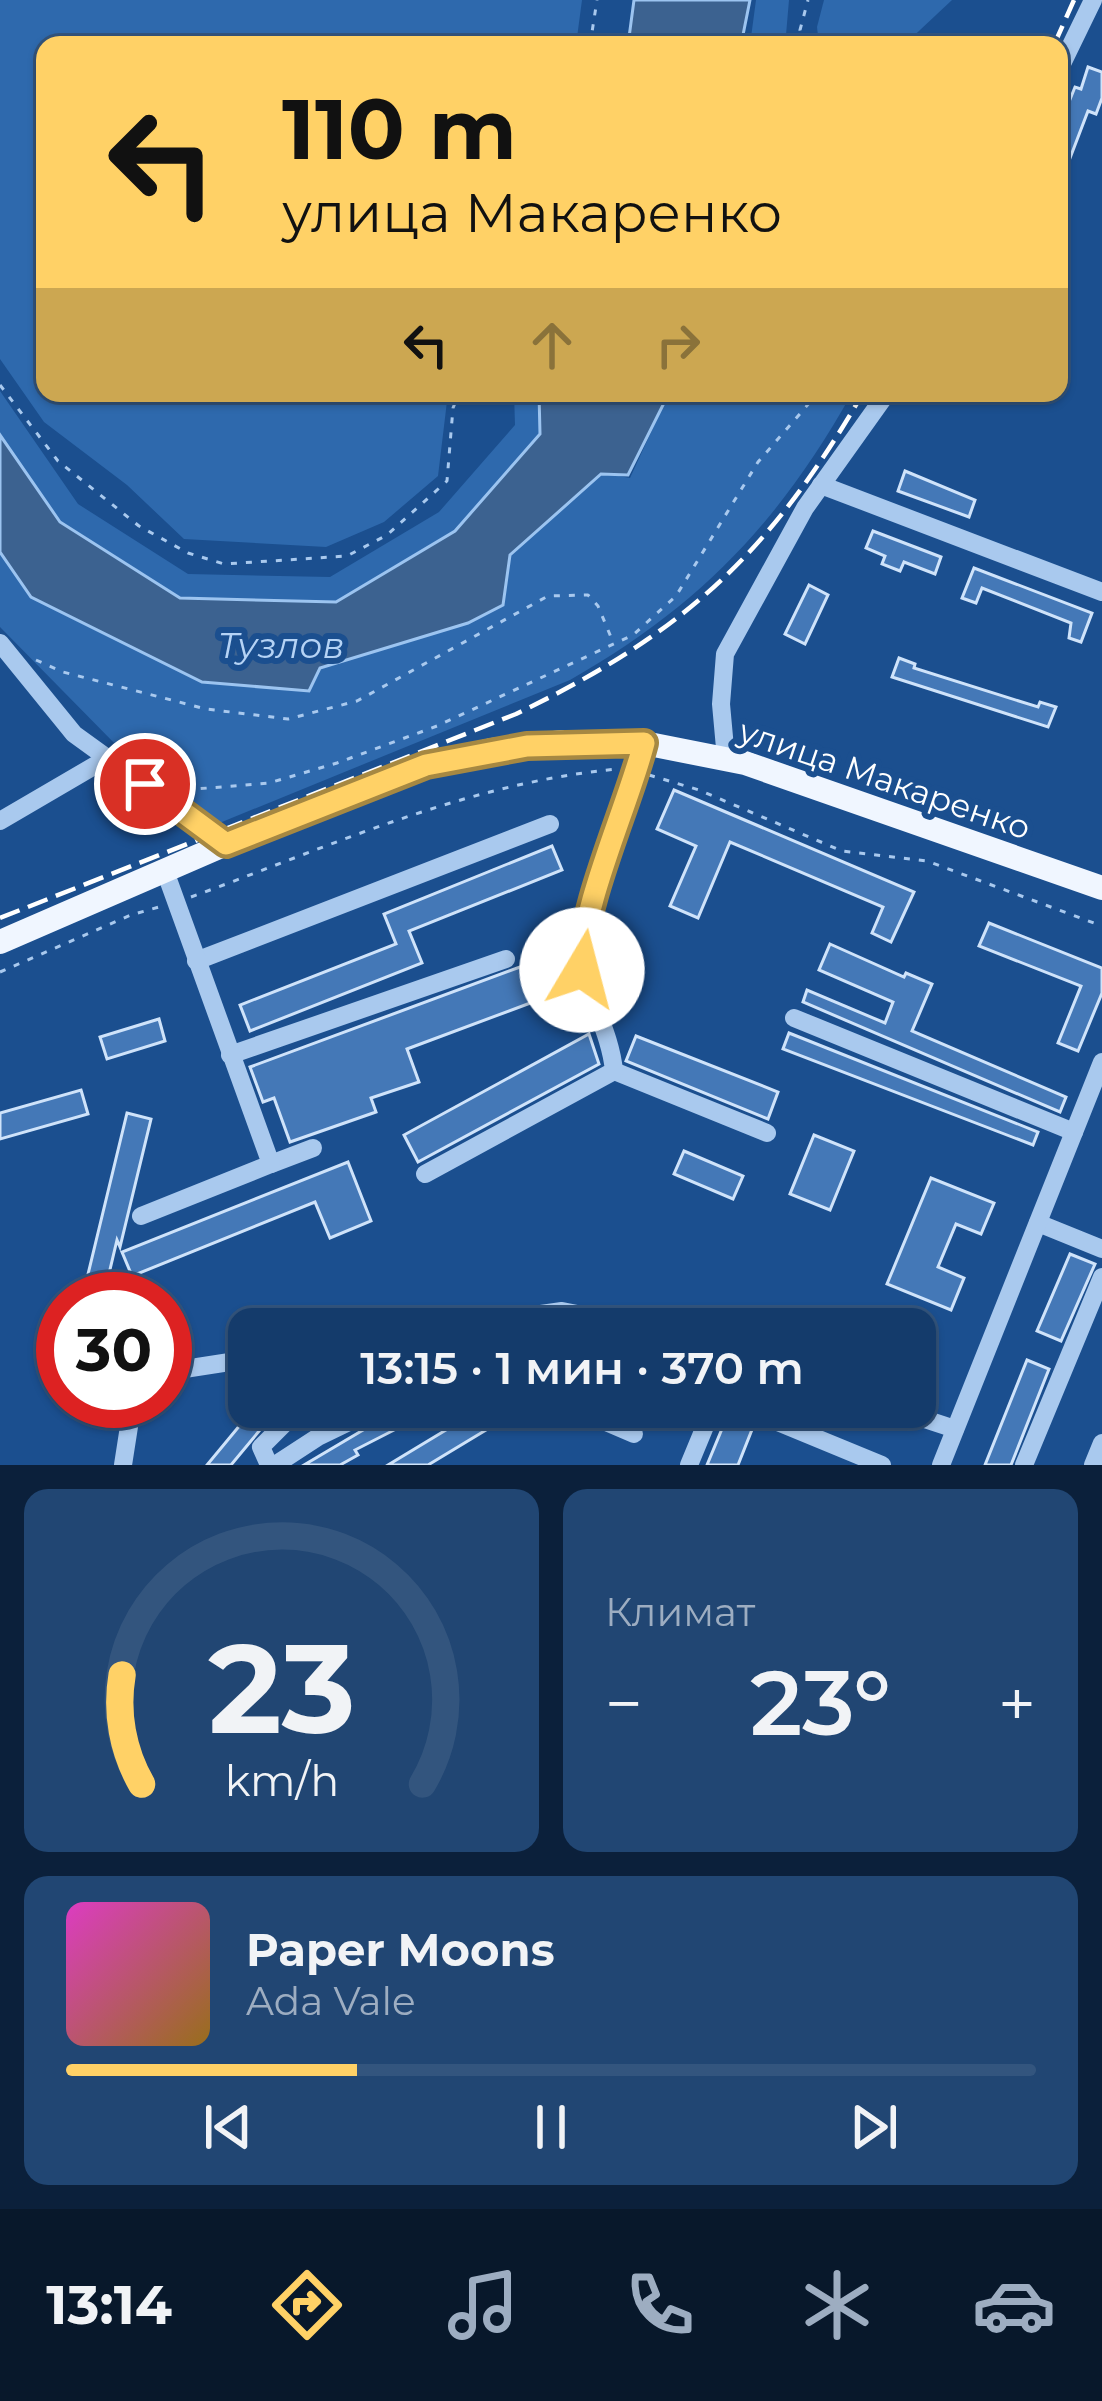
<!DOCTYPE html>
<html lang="ru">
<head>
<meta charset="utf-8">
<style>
	:root { --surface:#143b6b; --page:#214673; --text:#f1f3f6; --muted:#9dadc1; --line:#33557e; --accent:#ffd166 }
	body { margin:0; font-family:Montserrat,sans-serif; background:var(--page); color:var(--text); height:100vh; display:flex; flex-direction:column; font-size:45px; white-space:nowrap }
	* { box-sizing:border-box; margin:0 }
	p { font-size:39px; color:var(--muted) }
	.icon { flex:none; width:66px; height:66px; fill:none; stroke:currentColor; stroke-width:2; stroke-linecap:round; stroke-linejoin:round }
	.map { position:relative; height:1465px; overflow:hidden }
	.details { display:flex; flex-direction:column; gap:24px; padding:24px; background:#0b203b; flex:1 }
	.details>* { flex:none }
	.banner { position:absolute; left:36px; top:36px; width:1032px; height:366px; border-radius:24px; box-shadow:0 3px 9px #0004,0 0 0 3px var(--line); background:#ffd166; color:#111; overflow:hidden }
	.speed { position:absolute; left:36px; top:1272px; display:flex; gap:24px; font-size:60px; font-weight:700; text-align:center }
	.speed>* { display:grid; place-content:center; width:156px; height:156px; border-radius:50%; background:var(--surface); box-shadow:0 3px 9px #0004,0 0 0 3px var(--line); line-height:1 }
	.speed .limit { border:18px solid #d22; background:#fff; color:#111 }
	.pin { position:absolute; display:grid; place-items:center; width:102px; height:102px; color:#fff; margin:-51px; border:6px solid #fff; border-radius:50%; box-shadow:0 3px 12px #0007 }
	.me { position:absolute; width:132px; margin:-66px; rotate:8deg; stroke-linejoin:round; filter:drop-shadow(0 0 9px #0008) }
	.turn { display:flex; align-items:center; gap:42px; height:252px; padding:0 48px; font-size:54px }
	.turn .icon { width:156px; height:156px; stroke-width:2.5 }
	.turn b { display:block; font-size:84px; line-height:102px }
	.lanes { display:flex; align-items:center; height:114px; padding:0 48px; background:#0003; justify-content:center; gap:60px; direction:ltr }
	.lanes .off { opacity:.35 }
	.big { font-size:90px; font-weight:600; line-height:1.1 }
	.details .card { flex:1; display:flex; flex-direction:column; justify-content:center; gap:18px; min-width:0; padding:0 42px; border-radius:24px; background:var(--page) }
	.details .dial { align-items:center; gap:0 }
	.dial svg { height:312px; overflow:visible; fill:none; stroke:var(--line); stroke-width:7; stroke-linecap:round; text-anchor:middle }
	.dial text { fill:var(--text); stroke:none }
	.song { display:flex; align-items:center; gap:36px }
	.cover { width:144px; height:144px; border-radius:18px; background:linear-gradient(135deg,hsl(310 70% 55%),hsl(40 70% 35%)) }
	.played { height:12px; border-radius:6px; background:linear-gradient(90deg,var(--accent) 30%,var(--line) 30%) }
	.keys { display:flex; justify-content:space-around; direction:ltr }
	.heat { display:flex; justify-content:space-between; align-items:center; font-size:66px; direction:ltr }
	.details .tiles { flex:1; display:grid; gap:24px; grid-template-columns:1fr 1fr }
	.card:last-child { grid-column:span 2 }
	.trip { position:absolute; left:228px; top:1308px; width:708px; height:120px; border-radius:24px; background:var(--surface); box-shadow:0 3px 9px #0004,0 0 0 3px var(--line); font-weight:600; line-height:120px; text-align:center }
	.menu { display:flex; height:192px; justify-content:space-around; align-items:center; background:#08182b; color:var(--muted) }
	.menu .icon { width:84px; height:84px }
	.menu .on { color:var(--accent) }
	.menu b { font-size:54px; color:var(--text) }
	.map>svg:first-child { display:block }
	.green { fill:#2e69ad }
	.water { fill:#3c6290; stroke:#9cc4f0; stroke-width:3 }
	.building { fill:#4478b7; stroke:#cfe3fa; stroke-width:3 }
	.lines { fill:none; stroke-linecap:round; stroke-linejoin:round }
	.path { stroke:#a9c9ee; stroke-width:3; stroke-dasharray:6 9; stroke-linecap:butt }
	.minor { stroke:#a9c9ee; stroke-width:18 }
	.major { stroke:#f0f6ff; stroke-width:24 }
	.rail { stroke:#fff; stroke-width:4.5; stroke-dasharray:21 9; stroke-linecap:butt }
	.route-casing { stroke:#a68842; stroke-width:30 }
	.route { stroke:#ffd166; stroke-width:21 }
	.labels { text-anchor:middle; stroke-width:12; stroke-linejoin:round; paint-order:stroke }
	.street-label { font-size:33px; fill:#fff; stroke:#1b4f8f }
	.water-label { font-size:36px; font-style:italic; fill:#b5d3f5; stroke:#1b4f8f }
</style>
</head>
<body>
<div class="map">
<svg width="1102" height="1465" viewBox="0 0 1102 1465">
	<rect width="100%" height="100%" fill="#1b4f8f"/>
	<g class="green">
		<polygon points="0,0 582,0 576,45 45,45 45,393 448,393 438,476 384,522 326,547 184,539 127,485 44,422 0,359"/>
		<polygon points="756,0 789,0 786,35 790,45 750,45"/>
		<polygon points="824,0 952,0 904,45 819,45 817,27"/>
		<polygon points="0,391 78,504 188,574 330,577 439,512 515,425 514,393 539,393 540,434 455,531 336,602 180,598 60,522 0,435"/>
		<path d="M669 393H852C779 523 700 606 570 680L217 824 122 751 0 627V552L32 597 320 668 468 623 510 555 602 473 630 478Z"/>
	</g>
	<g class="water">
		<polygon points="634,0 750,0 741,45 628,45"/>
		<polygon points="539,393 669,393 628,475 601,474 510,555 503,605 468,623 320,668 309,691 202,682 31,597 0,552 0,435 60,522 180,598 336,602 455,531 540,434"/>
	</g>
	<g class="building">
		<polygon points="1088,67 1102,72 1102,98 1096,114 1088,111 1059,187 1059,127 1075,87 1081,89"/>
		<polygon points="905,471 975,500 969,517 898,491"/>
		<polygon points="873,531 941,557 935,574 904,562 900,571 882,564 885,556 866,548"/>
		<polygon points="974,568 1092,613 1081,642 1069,638 1071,623 982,588 976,603 962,598"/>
		<polygon points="809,585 828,595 805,644 785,634"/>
		<polygon points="899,658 915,664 914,668 1038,707 1040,702 1056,707 1048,727 892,677"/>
		<polygon points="674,790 914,892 891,942 872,933 883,907 730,842 698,918 670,906 696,846 657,829"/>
		<polygon points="552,846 562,870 409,931 422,963 250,1031 240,1005 396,944 384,914"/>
		<polygon points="989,923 1102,968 1102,993 1078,1051 1058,1043 1081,986 979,946"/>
		<polygon points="830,944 904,977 906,973 932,984 912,1031 1066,1097 1060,1112 803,1002 807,990 885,1023 893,1002 819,970"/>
		<polygon points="520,967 533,1002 407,1049 419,1082 371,1098 376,1112 290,1142 274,1098 263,1102 250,1067"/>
		<polygon points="159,1019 165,1041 107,1059 100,1037"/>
		<polygon points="789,1033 1038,1132 1033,1145 783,1049"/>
		<polygon points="589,1034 599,1064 418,1162 404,1135"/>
		<polygon points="636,1036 778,1092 768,1119 626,1061"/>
		<polygon points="81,1090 88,1114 0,1139 0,1113"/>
		<polygon points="127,1113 151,1119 120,1247 117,1240 103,1299 82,1299"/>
		<polygon points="814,1135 854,1151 830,1210 790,1194"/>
		<polygon points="684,1151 743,1176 733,1199 674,1174"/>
		<polygon points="348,1162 371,1221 330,1238 315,1202 132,1276 122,1252"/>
		<polygon points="931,1178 994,1203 981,1234 956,1224 938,1267 964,1278 951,1310 887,1284"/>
		<polygon points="1070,1254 1095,1264 1061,1341 1037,1331"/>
		<polygon points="1027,1360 1049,1369 1011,1465 985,1465"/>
		<polygon points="255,1407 279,1407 231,1465 207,1465"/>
		<polygon points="402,1407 439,1407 355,1450 358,1455 340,1465 304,1465"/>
		<polygon points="484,1407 524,1407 428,1465 388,1465"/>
		<polygon points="729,1412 753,1427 738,1465 707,1465"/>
	</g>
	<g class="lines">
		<g class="path">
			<polyline points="590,45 597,0"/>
			<polyline points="804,45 800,30 808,0"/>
			<polyline points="0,385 58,461 139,526 188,553 224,564 347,556 387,535 447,481 453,408 459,393"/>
			<polyline points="36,660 63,672 206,709 288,719 357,701 548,596 588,595 598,606 613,642"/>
			<polyline points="649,775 699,790 842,851 927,861 1102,926"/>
			<polyline points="191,798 196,789 269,783 337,763 437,726 633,635 676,596 758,462 818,393"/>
			<path d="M191 897C331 846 467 783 617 769"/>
			<polyline points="0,972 131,915 159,907"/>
		</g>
		<g class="minor">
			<polyline points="1059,70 1093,0"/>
			<polyline points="821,485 1102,592"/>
			<polyline points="0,643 74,734 226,844"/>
			<polyline points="726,759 721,704 725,654 805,508 887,393"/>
			<polyline points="0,821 106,759"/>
			<polyline points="196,961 550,824"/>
			<polyline points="794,1018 1074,1132"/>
			<polyline points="230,1055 506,959"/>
			<polyline points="614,1071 767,1133"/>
			<polyline points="271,1164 313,1148"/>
			<path d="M425 1174 614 1071C610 1028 584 993 581 950L644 743"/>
			<polyline points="141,1216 271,1164 165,871"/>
			<polyline points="1038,1223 1102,1249"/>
			<polyline points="434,1329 562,1311 653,1329"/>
			<polyline points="165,1372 249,1359"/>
			<polyline points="571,1407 634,1434"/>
			<polyline points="741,1407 882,1465"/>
			<polyline points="888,1407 955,1429"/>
			<polyline points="123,1465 133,1401"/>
			<polyline points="269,1465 261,1447 301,1407"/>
			<polyline points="275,1465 318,1437 380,1407"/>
			<polyline points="689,1465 713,1407"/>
			<polyline points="941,1465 1102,1062"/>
			<polyline points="1024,1465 1102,1277"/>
			<polyline points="1093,1465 1102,1443"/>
		</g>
		<polyline class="major" points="0,942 226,844 426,765 492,750 563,742 644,743 745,763 1102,888"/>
		<g class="rail">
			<polyline points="1054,45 1074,0"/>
			<path d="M0 918 516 714C684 633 769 555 863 393"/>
		</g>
	</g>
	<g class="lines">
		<defs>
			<path id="route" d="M145 784 226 844 426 765 527 746 644 743C628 806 579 910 582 970"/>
		</defs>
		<use href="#route" class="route-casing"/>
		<use href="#route" class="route"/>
	</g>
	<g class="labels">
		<g class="street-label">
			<text transform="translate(885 779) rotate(19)" y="12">улица Макаренко</text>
		</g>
		<g class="water-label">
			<text x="281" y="658">Тузлов</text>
		</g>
	</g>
</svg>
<div class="speed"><div class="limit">30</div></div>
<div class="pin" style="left:145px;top:784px;background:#d93025"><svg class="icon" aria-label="arrive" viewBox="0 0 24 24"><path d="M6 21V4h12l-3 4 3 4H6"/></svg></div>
<svg class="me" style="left:582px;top:970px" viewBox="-20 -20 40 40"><circle r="19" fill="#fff"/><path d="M0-13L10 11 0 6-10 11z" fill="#ffd166"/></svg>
<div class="trip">13:15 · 1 мин · 370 m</div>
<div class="banner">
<div class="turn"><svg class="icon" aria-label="left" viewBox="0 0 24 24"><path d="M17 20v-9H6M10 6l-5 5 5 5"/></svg><div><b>110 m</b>улица Макаренко</div></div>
<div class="lanes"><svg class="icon" aria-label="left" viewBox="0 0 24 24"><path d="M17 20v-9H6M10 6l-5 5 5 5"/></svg><svg class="icon off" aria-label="ahead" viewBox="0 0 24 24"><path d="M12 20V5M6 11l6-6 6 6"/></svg><svg class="icon off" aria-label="right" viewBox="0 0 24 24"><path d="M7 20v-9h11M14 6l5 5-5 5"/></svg></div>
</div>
</div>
<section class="details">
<div class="tiles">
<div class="card dial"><svg viewBox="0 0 100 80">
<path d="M14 69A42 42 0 1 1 86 69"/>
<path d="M14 69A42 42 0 0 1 9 41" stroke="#ffd166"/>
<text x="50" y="56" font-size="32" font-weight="700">23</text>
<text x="50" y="72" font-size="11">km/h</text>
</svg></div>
<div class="card"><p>Климат</p>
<div class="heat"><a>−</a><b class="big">23°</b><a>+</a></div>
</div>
<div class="card">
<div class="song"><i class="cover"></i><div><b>Paper Moons</b><p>Ada Vale</p></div></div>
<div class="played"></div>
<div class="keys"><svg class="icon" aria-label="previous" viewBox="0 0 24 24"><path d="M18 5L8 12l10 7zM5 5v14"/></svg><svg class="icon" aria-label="pause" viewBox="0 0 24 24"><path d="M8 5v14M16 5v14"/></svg><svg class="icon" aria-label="next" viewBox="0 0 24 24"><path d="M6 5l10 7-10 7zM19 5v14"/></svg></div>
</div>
</div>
</section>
<nav class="menu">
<b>13:14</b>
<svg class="icon on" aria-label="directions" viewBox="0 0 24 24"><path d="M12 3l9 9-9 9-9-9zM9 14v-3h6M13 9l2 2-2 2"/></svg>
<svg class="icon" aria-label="music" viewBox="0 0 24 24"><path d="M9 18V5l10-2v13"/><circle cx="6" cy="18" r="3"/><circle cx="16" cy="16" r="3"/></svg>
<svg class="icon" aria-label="phone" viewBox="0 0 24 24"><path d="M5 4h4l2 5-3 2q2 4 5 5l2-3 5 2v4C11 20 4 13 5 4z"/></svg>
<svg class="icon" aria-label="climate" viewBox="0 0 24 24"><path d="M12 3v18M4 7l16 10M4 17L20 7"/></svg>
<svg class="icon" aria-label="car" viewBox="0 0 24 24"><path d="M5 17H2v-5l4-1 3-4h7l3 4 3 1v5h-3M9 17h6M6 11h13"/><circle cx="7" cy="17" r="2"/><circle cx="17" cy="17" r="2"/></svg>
</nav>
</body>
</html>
